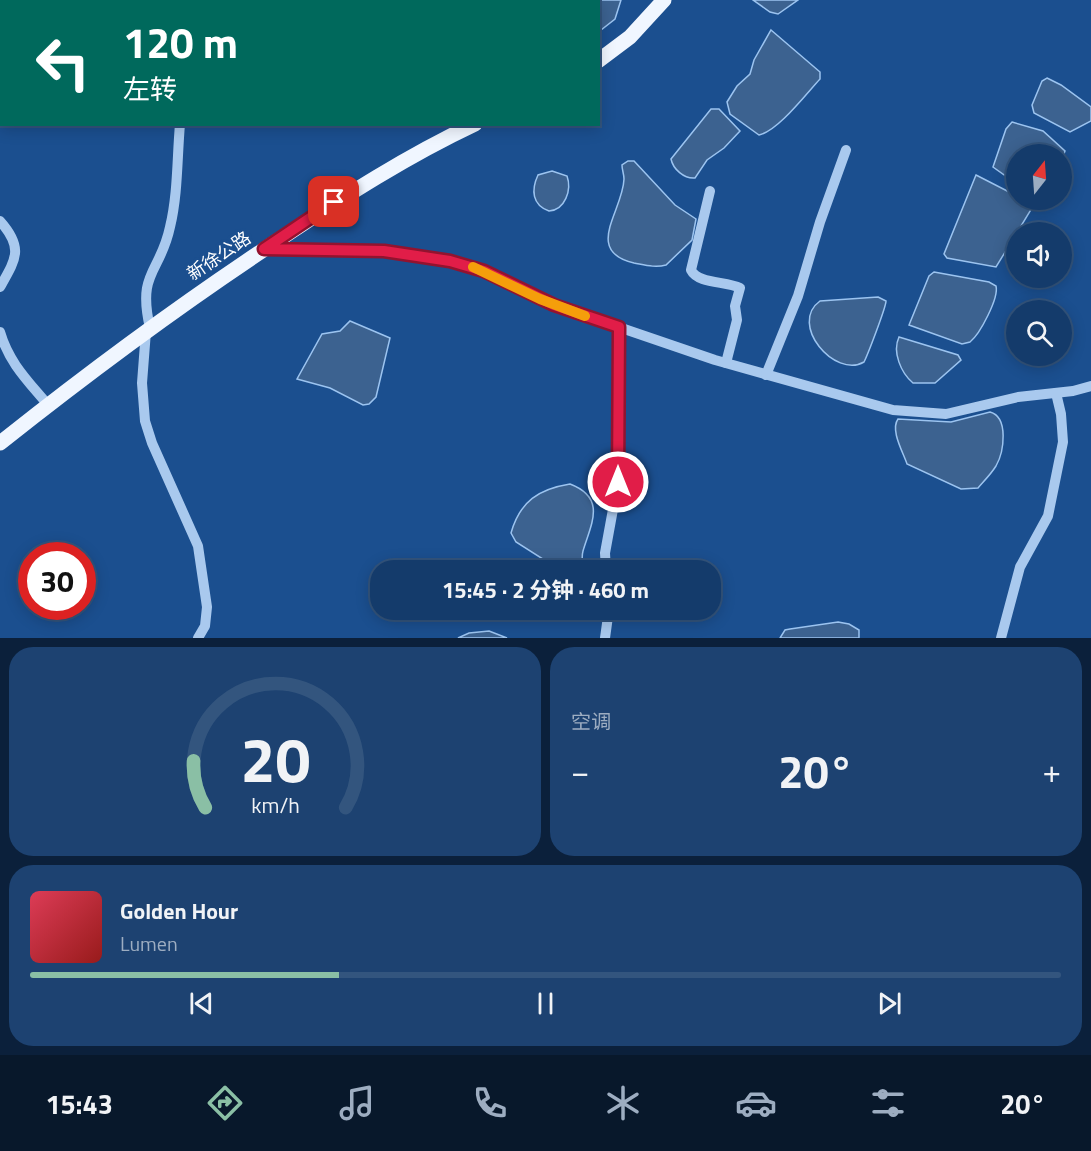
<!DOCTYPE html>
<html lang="zh">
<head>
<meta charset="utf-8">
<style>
	:root { --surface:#143b6b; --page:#1d4271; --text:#f1f3f6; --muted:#9dadc1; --line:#33557e; --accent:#8abfa5 }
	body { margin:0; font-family:"Titillium Web","Noto Sans SC",sans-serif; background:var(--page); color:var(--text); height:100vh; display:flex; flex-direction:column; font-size:22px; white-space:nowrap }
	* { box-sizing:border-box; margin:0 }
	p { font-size:20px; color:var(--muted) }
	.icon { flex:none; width:33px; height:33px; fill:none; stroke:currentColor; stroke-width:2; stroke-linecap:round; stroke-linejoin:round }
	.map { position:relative; height:638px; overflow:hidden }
	.details { display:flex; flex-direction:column; gap:9px; padding:9px; background:#0b203b; flex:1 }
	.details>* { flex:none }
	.guide { position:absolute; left:0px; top:0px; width:600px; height:126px; box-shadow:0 3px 15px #0003,0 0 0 2px var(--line); background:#00695c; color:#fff; overflow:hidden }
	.needle { width:39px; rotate:17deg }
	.controls { position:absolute; left:1006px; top:144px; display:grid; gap:12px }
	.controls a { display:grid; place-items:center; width:66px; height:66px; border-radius:50%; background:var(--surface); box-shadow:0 3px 15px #0003,0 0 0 2px var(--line); font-size:30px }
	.speed { position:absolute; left:18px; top:542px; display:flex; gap:12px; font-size:30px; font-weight:700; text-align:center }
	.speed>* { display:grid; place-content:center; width:78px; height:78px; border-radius:50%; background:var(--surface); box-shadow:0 3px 15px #0003,0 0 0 2px var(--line); line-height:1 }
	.speed .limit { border:9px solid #d22; background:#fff; color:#111 }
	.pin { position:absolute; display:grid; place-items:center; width:51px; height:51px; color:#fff; margin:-26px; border-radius:12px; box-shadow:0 3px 9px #0006 }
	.me { position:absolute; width:66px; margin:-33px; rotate:0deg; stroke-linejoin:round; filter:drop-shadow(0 0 4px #0008) }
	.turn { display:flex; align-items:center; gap:21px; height:126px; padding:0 24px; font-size:27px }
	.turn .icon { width:78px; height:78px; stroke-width:2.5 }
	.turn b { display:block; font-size:42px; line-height:51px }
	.big { font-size:45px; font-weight:700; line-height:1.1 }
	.details .tile { flex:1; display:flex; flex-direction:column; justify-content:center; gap:9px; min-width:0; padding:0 21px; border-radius:24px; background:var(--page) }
	.details .dial { align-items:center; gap:0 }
	.dial svg { height:156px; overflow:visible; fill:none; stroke:var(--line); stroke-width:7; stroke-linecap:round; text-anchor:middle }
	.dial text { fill:var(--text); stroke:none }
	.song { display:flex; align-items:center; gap:18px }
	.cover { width:72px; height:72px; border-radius:9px; background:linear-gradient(135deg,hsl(350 70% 55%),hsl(0 70% 35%)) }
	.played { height:6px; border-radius:3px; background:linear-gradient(90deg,var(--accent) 30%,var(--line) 30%) }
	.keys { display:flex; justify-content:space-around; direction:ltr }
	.heat { display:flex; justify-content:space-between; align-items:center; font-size:33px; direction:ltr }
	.details .tiles { flex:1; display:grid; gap:9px; grid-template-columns:1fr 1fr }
	.tile:last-child { grid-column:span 2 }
	.trip { position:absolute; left:370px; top:560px; width:351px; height:60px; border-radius:24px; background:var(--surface); box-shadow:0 3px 15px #0003,0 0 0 2px var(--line); font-weight:700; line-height:60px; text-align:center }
	.menu { display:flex; height:96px; justify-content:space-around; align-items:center; background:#08182b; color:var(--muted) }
	.menu .icon { width:42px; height:42px }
	.menu .selected { color:var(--accent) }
	.menu b { font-size:27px; color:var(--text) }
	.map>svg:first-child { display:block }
	.water { fill:#3c6290; stroke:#9cc4f0; stroke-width:1.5 }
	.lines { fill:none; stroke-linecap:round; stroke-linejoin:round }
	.minor { stroke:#a9c9ee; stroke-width:10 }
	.major { stroke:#f0f6ff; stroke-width:15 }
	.route-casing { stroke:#92132f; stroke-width:15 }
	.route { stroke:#e11d48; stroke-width:10 }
	.slow { stroke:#f59e0b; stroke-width:10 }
	.labels { text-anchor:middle; stroke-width:6; stroke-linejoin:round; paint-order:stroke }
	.street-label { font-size:18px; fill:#fff; stroke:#1b4f8f }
</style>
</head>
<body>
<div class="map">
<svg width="1091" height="638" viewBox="0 0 1091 638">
	<rect width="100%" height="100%" fill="#1b4f8f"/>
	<g class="water">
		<polygon points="576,0 621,0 615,19 601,30 599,30 598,2"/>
		<polygon points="753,0 798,0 778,14 770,12"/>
		<path d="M771 30 820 72V79C806 94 778 131 759 135L730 114 727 102 737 86 750 74 754 60Z"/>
		<polygon points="1047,78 1061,85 1091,107 1091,121 1070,132 1034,113 1032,105 1042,81"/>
		<path d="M711 109H719L740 131 724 148 707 160 695 178C684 179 673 169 671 159Z"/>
		<polygon points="1012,122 1043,131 1065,151 1062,159 1062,154 1017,154 1017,184 993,167 1006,129"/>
		<path d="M628 161H634L675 205 696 219 692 240 666 265C655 268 645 265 634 263 583 251 623 211 624 179 624 174 622 170 622 165Z"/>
		<path d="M552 171 567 176C572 190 565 210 549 211 532 205 531 190 538 175Z"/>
		<polygon points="976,175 1017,196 1017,200 1030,203 1032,208 996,267 947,258 944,254"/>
		<path d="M934 272 989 282 996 286C999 298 980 334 970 342L962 344 909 325 929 276Z"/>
		<path d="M878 297 886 301C886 307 868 354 864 362 835 379 788 324 820 301Z"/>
		<polygon points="350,321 390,338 376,397 369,404 363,405 330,388 297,379 322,334 340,331"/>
		<path d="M899 337 958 355 961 360 935 383H913C901 373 892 352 899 337Z"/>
		<path d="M990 412C1009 417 1004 452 996 466 991 474 984 481 978 488L961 489 907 464C903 452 890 430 898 419L951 422Z"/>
		<path d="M570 484C607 498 591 524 583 551 581 558 583 564 583 570H560L516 542 511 533C520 501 539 489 570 484Z"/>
		<polygon points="838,622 849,624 859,630 859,638 780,638 785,630 790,629"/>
		<polygon points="489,631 507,638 458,638 469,633"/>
	</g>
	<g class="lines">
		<g class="minor">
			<polyline points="188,2 188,0"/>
			<path d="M710 191 691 270C698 284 726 281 740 288L735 306 737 320 726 363"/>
			<path d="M0 221C24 248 16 259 0 287"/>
			<polyline points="265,249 384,251 450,261 484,271 554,305 715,360 893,410 946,414 1018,397 1073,391 1091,386"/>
			<path d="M150 328C137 271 160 274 170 227 178 194 177 158 180 124"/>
			<polyline points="146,331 142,383 145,421 152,443 198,546 207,607 205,626 198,638"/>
			<path d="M0 332C9 363 28 381 48 405"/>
			<polyline points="766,375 798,296 820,222 846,150"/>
			<polyline points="606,570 605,553 618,482 619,327"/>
			<polyline points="605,638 609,609"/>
			<polyline points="1001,638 1020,567 1048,516 1063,442 1061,414 1056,393"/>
		</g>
		<g class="major">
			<polyline points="598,61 630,37 664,0"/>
			<path d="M0 443C92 370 185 301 283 237 345 196 407 156 475 124"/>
		</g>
	</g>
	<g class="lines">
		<defs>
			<polyline id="route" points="334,202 264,249 384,251 450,261 484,271 554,305 619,327 618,482"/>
		</defs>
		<use href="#route" class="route-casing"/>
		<use href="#route" class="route"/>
		<polyline class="slow" points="473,267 540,299 585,316"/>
	</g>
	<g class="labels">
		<g class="street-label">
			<text transform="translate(219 256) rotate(-34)" y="6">新徐公路</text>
		</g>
	</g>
</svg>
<div class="controls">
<a><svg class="needle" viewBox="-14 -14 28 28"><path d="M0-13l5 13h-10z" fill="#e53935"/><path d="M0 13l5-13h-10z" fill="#9dadc1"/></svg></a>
<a><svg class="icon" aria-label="sound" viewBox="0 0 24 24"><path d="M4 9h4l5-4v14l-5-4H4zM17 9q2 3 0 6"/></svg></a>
<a><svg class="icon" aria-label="search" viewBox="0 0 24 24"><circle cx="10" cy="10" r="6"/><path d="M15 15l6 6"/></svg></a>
</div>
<div class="speed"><div class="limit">30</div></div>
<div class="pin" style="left:334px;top:202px;background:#d93025"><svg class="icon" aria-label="arrive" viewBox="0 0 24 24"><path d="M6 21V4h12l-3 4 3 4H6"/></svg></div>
<svg class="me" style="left:618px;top:482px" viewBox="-20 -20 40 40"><circle r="17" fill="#e11d48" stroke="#fff" stroke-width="3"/><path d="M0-11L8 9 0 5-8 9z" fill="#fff"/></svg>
<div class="trip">15:45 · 2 分钟 · 460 m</div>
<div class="guide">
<div class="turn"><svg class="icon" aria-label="left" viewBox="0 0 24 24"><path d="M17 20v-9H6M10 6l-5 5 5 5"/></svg><div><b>120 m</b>左转</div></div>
</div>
</div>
<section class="details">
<div class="tiles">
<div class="tile dial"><svg viewBox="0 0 100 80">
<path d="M14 69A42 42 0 1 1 86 69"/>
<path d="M14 69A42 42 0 0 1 8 45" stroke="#8abfa5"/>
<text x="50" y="56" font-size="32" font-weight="700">20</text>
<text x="50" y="72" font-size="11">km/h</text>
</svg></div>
<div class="tile"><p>空调</p>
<div class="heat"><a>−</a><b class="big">20°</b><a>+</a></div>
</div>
<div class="tile">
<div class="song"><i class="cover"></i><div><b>Golden Hour</b><p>Lumen</p></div></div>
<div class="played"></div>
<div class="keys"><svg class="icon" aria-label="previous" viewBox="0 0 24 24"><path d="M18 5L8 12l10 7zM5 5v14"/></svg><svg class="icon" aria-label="pause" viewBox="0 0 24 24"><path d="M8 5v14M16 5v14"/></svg><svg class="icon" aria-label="next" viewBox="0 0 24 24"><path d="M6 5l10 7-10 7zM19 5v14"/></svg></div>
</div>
</div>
</section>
<nav class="menu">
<b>15:43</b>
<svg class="icon selected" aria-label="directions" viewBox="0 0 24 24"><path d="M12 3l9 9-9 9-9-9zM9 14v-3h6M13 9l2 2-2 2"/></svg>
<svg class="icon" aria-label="music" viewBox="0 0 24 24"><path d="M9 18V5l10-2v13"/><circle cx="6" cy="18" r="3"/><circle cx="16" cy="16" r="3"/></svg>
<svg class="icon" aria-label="phone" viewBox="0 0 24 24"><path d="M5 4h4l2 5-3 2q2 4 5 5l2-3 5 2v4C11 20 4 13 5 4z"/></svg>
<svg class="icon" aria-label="climate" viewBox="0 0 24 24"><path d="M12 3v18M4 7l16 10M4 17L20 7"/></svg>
<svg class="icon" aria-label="car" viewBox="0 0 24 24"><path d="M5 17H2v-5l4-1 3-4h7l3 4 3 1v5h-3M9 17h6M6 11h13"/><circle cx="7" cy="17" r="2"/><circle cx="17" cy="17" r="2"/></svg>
<svg class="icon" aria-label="filters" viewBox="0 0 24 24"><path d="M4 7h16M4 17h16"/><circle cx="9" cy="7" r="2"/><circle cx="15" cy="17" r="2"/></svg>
<b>20°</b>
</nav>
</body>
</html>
